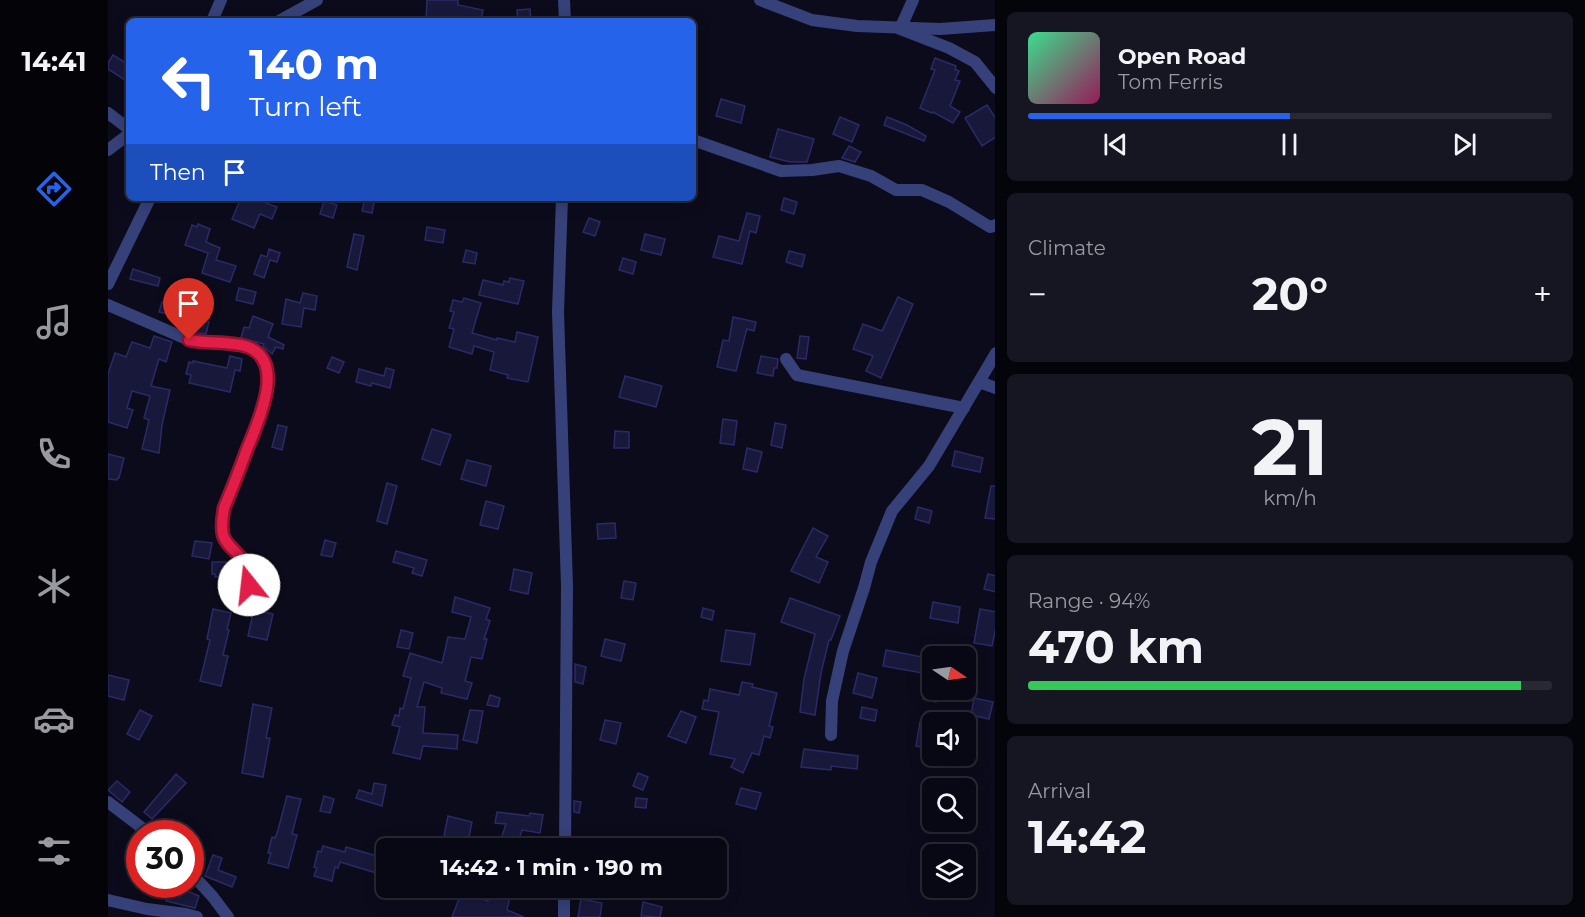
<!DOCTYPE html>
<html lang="en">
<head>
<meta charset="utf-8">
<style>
	:root { --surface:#080814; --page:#161622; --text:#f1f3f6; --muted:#989aa0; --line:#292934; --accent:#2563eb }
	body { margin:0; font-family:Montserrat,sans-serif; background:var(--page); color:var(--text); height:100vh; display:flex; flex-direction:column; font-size:22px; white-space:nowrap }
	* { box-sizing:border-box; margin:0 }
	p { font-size:20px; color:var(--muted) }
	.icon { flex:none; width:33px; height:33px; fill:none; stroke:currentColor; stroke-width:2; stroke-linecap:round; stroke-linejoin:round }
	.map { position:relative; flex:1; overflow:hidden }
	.details { display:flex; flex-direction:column; gap:12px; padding:12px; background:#04040b; width:590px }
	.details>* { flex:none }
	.top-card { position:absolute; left:18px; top:18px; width:570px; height:183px; border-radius:9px; box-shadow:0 3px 15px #0003,0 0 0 2px var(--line); background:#2563eb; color:#fff; overflow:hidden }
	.needle { width:39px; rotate:103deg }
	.buttons { position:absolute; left:814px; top:646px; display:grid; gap:12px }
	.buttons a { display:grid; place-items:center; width:54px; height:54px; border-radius:9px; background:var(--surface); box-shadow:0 3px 15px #0003,0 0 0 2px var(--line); font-size:30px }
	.speed { position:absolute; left:18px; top:820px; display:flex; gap:12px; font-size:30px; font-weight:700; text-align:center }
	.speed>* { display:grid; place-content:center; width:78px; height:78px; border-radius:50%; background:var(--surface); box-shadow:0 3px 15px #0003,0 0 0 2px var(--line); line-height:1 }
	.speed .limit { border:9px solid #d22; background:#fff; color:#111 }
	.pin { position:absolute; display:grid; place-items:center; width:51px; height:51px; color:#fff; margin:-62px -26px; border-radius:50% 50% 50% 0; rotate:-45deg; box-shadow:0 0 6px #0007 }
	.pin .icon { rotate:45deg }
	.me { position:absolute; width:66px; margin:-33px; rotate:344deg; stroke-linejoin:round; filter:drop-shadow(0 0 4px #0008) }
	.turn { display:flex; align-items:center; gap:21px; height:126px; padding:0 24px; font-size:27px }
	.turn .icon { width:78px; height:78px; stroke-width:2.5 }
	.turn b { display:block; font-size:42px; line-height:51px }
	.then { display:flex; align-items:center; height:57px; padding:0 24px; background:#0003; gap:12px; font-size:22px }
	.big { font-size:45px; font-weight:700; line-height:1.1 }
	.details .tile { flex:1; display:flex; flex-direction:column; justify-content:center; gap:9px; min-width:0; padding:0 21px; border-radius:9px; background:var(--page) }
	.details .dial { align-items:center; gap:0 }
	.dial b { font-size:78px; line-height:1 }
	.song { display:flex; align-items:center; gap:18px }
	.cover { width:72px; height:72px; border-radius:9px; background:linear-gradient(135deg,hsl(150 70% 55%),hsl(330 70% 35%)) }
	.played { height:6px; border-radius:3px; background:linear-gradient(90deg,var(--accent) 50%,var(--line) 50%) }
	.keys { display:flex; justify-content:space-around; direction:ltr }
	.heat { display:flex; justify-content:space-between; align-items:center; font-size:33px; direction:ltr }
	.charge { height:9px; border-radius:4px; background:linear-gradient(90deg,#34c759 94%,var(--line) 0) }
	.trip { position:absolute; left:268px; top:838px; width:351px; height:60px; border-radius:9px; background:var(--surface); box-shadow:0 3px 15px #0003,0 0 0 2px var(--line); font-weight:700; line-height:60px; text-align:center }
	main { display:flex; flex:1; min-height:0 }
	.tabs { display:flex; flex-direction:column; width:108px; justify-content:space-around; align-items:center; background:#030308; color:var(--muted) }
	.tabs .icon { width:42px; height:42px }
	.tabs .on { color:var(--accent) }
	.tabs b { font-size:27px; color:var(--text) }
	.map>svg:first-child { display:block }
	.building { fill:#18183b; stroke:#2b2a67; stroke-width:1.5 }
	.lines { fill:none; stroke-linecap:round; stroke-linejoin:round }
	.minor { stroke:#374179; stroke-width:12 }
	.route-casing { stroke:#92132f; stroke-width:15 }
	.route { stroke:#e11d48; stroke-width:10 }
</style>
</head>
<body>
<main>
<nav class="tabs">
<b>14:41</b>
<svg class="icon on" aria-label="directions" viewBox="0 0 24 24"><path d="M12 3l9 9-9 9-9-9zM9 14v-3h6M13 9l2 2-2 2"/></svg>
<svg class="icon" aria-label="music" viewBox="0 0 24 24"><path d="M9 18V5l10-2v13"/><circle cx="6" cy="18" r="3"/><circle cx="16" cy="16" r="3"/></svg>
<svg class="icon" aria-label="phone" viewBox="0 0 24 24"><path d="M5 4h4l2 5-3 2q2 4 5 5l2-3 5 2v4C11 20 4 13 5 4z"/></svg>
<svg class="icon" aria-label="climate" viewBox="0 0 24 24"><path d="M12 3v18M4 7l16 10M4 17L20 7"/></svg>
<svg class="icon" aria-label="car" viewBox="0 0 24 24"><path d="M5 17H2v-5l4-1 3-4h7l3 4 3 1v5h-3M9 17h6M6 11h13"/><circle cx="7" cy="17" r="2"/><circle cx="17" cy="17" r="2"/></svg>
<svg class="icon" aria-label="filters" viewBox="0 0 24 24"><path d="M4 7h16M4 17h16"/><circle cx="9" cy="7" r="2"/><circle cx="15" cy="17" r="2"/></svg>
</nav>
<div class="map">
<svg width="888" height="917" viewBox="0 0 888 917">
	<rect width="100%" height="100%" fill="#0b0b1b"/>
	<g class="building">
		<polygon points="319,0 350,0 350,5 375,10 373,21 348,17 348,21 318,21"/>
		<polygon points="422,9 423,21 410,21 409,10"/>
		<polygon points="5,55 21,65 21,74 17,80 0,69 0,63"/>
		<polygon points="827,58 848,66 847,69 851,71 847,80 852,81 842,106 852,112 845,123 825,112 824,113 812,108 827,70 823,69"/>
		<polygon points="613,99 637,106 633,123 608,116"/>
		<polygon points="879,105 888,119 888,137 874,146 857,118"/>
		<polygon points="732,117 751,125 744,142 725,134"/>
		<polygon points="779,117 799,125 818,136 816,141 776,125"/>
		<polygon points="670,129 706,139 699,162 682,162 662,157"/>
		<polygon points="741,146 753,152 747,162 734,158"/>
		<polygon points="133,198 144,198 169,207 164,219 152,214 146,228 124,219"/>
		<polygon points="257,198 267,198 264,213 254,211"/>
		<polygon points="676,198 689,202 686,214 673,210"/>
		<polygon points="216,201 229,205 225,218 212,214"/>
		<polygon points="639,213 652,216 648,233 642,231 634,264 605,257 611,236 631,241"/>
		<polygon points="481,218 492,222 487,236 475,232"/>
		<polygon points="90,224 102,229 98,242 112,248 108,260 128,266 122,282 94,273 100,253 77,245 84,225 89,227"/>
		<polygon points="319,227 337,230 335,243 317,240"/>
		<polygon points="246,234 256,236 249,270 239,267"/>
		<polygon points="537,234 557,239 553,255 533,250"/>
		<polygon points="161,249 172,253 169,262 162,260 156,278 146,274 153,255 159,257"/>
		<polygon points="358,250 369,253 367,264 355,262"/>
		<polygon points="681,251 697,255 694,267 678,262"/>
		<polygon points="515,258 528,262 525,274 511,270"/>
		<polygon points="25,269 52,278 50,286 22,279"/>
		<polygon points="402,278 416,281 410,304 371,295 375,280 395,285 396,281 401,282"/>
		<polygon points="131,288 148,292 145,304 128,300"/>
		<polygon points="195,293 209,296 207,310 196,308 193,327 174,324 178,299 192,303"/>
		<polygon points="790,297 805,304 773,378 758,371 765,356 745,349 755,324 774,331"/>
		<polygon points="73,298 99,305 95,320 101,322 98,334 83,332 75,328 78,319 51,312 54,302 71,307"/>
		<polygon points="356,298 373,303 364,333 389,340 389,338 407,342 409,332 430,337 420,382 399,378 400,375 382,370 386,352 366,346 364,354 341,347 346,329 341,328 346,312 342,311 345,300 354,302"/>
		<polygon points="145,316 165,324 160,337 176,345 175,349 168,347 164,354 155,346 156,344 133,338 136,327 141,328"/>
		<polygon points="625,317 648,322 646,331 639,329 638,332 628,371 609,367 615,340 621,341"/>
		<polygon points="46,336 64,342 58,362 51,359 43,386 62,390 54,425 51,453 34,449 41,420 36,418 42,396 24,391 19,408 25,410 19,428 0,422 0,374 7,353 18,357 24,342 42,348"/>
		<polygon points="692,336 701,337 698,359 689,358"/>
		<polygon points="122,356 134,359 132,371 127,370 122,392 81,383 83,375 78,374 81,362 85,363 85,361 119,368"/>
		<polygon points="653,356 670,359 669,368 666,368 665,376 649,373"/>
		<polygon points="224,357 236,362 231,373 219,368"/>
		<polygon points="278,368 286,370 282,388 264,383 263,386 248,382 251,369 276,376"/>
		<polygon points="517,376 554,386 548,407 511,397"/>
		<polygon points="615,419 629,421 626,445 612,443"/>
		<polygon points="667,423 678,425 674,448 663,445"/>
		<polygon points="170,425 179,427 174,450 164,447"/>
		<polygon points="324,429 343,435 332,465 314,459"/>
		<polygon points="507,431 521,432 521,448 506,448"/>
		<polygon points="639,448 654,452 649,472 635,469"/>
		<polygon points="847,451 875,458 872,472 844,466"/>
		<polygon points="0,454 16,458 11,478 10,478 9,480 0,479"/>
		<polygon points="359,460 383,466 378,486 353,479"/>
		<polygon points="279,483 289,486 279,524 269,521"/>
		<polygon points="883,486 888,486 888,519 877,518"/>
		<polygon points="378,501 396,506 390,529 372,525"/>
		<polygon points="810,507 824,511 821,523 807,519"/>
		<polygon points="507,523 508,538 490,539 489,524"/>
		<polygon points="705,528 720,536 708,557 720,562 711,583 683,571"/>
		<polygon points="217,540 228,543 224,557 213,555"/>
		<polygon points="87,541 104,543 101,559 84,556"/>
		<polygon points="288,551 319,560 314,576 304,573 306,568 285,562"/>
		<polygon points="104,562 126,562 126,577 107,577 107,574 104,574"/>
		<polygon points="406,569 424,573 420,594 402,590"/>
		<polygon points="880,574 888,576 888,592 876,589"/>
		<polygon points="516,581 528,583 525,600 513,598"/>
		<polygon points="347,597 382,608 378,619 382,621 376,639 379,639 374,659 363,657 357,681 364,683 359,699 333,693 334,688 316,682 309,707 317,707 315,733 350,735 349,749 315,746 312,759 285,753 292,727 284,725 287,715 291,716 292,708 295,709 303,678 295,676 302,653 334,663 340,637 357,639 363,617 344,612"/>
		<polygon points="682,598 732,616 723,640 721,640 713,673 707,715 692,712 696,679 707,634 673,622"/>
		<polygon points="825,602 852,607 850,623 822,618"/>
		<polygon points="595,608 606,611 604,620 593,617"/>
		<polygon points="105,609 123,613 119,629 121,630 115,655 120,656 113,686 92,681 102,640 99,639"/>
		<polygon points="146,609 165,614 159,640 140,636"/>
		<polygon points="872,609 888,612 888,627 884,646 866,643"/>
		<polygon points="293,630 305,633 301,649 289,647"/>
		<polygon points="618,630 647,634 642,665 613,661"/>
		<polygon points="497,639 517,644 513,661 493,656"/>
		<polygon points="778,650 825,659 825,690 831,690 828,702 815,699 820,674 775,666"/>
		<polygon points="467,664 478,667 475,684 467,682"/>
		<polygon points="750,673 769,678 764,698 745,693"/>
		<polygon points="0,675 21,680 16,700 0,696"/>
		<polygon points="634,682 645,684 644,687 669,693 661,726 665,727 662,738 656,736 651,755 644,753 635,773 623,767 627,759 602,754 611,712 594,709 596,700 600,701 602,689 631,695"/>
		<polygon points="382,695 392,698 390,707 379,705"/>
		<polygon points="866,698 885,702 881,719 863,715"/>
		<polygon points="145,704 164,708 158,738 162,738 155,777 134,773"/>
		<polygon points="754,707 769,710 767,721 752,718"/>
		<polygon points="32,710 44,716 31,740 19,734"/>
		<polygon points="362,710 375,711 369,743 355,740"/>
		<polygon points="573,711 588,717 578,743 560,736"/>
		<polygon points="497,720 513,723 508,744 492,740"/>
		<polygon points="812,722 825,725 823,749 808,746"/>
		<polygon points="696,749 750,756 749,769 723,766 723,770 693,767"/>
		<polygon points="530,773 540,777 535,790 525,786"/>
		<polygon points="68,774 78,783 44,819 36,812"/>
		<polygon points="9,781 22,792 14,802 0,790"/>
		<polygon points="266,783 278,785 274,806 248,798 251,790 264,794"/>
		<polygon points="633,788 653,793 648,809 628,804"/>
		<polygon points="179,796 193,799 184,834 189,835 180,868 160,863 163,853 160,853 164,837 167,838 170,830"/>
		<polygon points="216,796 226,799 222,813 212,811"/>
		<polygon points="528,798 539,799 538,808 527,807"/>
		<polygon points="466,801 473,802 471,813 466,812"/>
		<polygon points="389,812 421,816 422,813 435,815 432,833 414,830 408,849 391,845 398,824 387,823"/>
		<polygon points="340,816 364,822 360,842 336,836"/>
		<polygon points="215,846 237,852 238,847 279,859 275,875 232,862 230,868 227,867 224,881 206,876 209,868 206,867 210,851 213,852"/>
		<polygon points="105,855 114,858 110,870 128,877 124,887 97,876"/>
		<polygon points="64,885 91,896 87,908 58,901"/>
		<polygon points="383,888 404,888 399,910 416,917 344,917 354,891 380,901"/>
		<polygon points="473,899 494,903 492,917 470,917"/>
		<polygon points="535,902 554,907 552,917 533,916"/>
	</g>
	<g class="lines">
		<g class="minor">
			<polyline points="456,0 457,21"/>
			<polyline points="652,0 704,20 749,26 832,29 888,25"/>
			<polyline points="805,0 792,29 841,48 867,62 888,88"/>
			<polyline points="104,21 113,0"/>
			<polyline points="171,21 209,0"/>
			<polyline points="0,113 21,129"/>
			<polyline points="585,140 673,171 704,170 731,166 763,176 788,190 814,190 841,202 882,227 888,225"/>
			<polyline points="0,150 21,134"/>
			<polyline points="454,198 450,312 459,586 457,849"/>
			<polyline points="0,284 42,198"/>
			<path d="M0 305 81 340 140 347 152 354 157 363 160 377 156 406 116 508C109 548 122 540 141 568L140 601"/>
			<polyline points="678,359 689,375 856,408"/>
			<polyline points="871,382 888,388"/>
			<polyline points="723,735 724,701 735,651 756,588 763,562 784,511 821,466 888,353"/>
			<polyline points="0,802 42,834"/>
			<polyline points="82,872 105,897 120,917"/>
			<polyline points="0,900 39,909 78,914 89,917"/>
			<polyline points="456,917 456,888"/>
		</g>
	</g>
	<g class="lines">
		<defs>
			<path id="route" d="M81 340C99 344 124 341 140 347 180 362 148 426 138 452 131 471 124 489 116 508 109 548 122 540 141 568V585"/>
		</defs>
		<use href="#route" class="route-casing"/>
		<use href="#route" class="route"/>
	</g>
</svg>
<div class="buttons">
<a><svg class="needle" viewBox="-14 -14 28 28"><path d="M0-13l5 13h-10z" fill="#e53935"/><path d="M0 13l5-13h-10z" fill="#989aa0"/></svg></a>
<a><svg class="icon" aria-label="sound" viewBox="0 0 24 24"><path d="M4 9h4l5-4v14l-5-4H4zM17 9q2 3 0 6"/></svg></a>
<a><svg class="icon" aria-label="search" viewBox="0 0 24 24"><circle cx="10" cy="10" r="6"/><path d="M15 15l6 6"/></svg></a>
<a><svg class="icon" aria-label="layers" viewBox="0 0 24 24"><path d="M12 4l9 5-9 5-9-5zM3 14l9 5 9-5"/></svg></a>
</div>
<div class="speed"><div class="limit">30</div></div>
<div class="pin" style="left:81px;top:340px;background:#d93025"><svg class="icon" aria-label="arrive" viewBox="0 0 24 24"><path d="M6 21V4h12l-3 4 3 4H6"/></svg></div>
<svg class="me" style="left:141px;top:585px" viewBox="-20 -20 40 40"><circle r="19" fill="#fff"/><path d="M0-13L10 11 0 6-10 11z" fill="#e11d48"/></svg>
<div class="trip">14:42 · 1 min · 190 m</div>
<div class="top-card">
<div class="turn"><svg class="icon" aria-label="left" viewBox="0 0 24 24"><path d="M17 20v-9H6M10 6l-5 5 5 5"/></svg><div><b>140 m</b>Turn left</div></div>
<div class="then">Then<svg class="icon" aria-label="arrive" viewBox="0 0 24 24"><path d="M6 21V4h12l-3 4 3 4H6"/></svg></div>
</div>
</div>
<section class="details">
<div class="tile">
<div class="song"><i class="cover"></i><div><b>Open Road</b><p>Tom Ferris</p></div></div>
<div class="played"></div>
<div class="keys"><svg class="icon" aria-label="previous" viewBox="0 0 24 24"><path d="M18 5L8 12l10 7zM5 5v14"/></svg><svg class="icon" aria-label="pause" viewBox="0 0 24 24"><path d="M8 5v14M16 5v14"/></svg><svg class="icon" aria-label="next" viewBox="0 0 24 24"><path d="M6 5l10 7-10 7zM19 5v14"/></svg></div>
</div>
<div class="tile"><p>Climate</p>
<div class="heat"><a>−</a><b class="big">20°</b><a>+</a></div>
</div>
<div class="tile dial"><b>21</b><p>km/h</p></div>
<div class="tile"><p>Range · 94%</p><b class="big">470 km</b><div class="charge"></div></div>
<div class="tile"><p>Arrival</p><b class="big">14:42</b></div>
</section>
</main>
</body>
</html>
